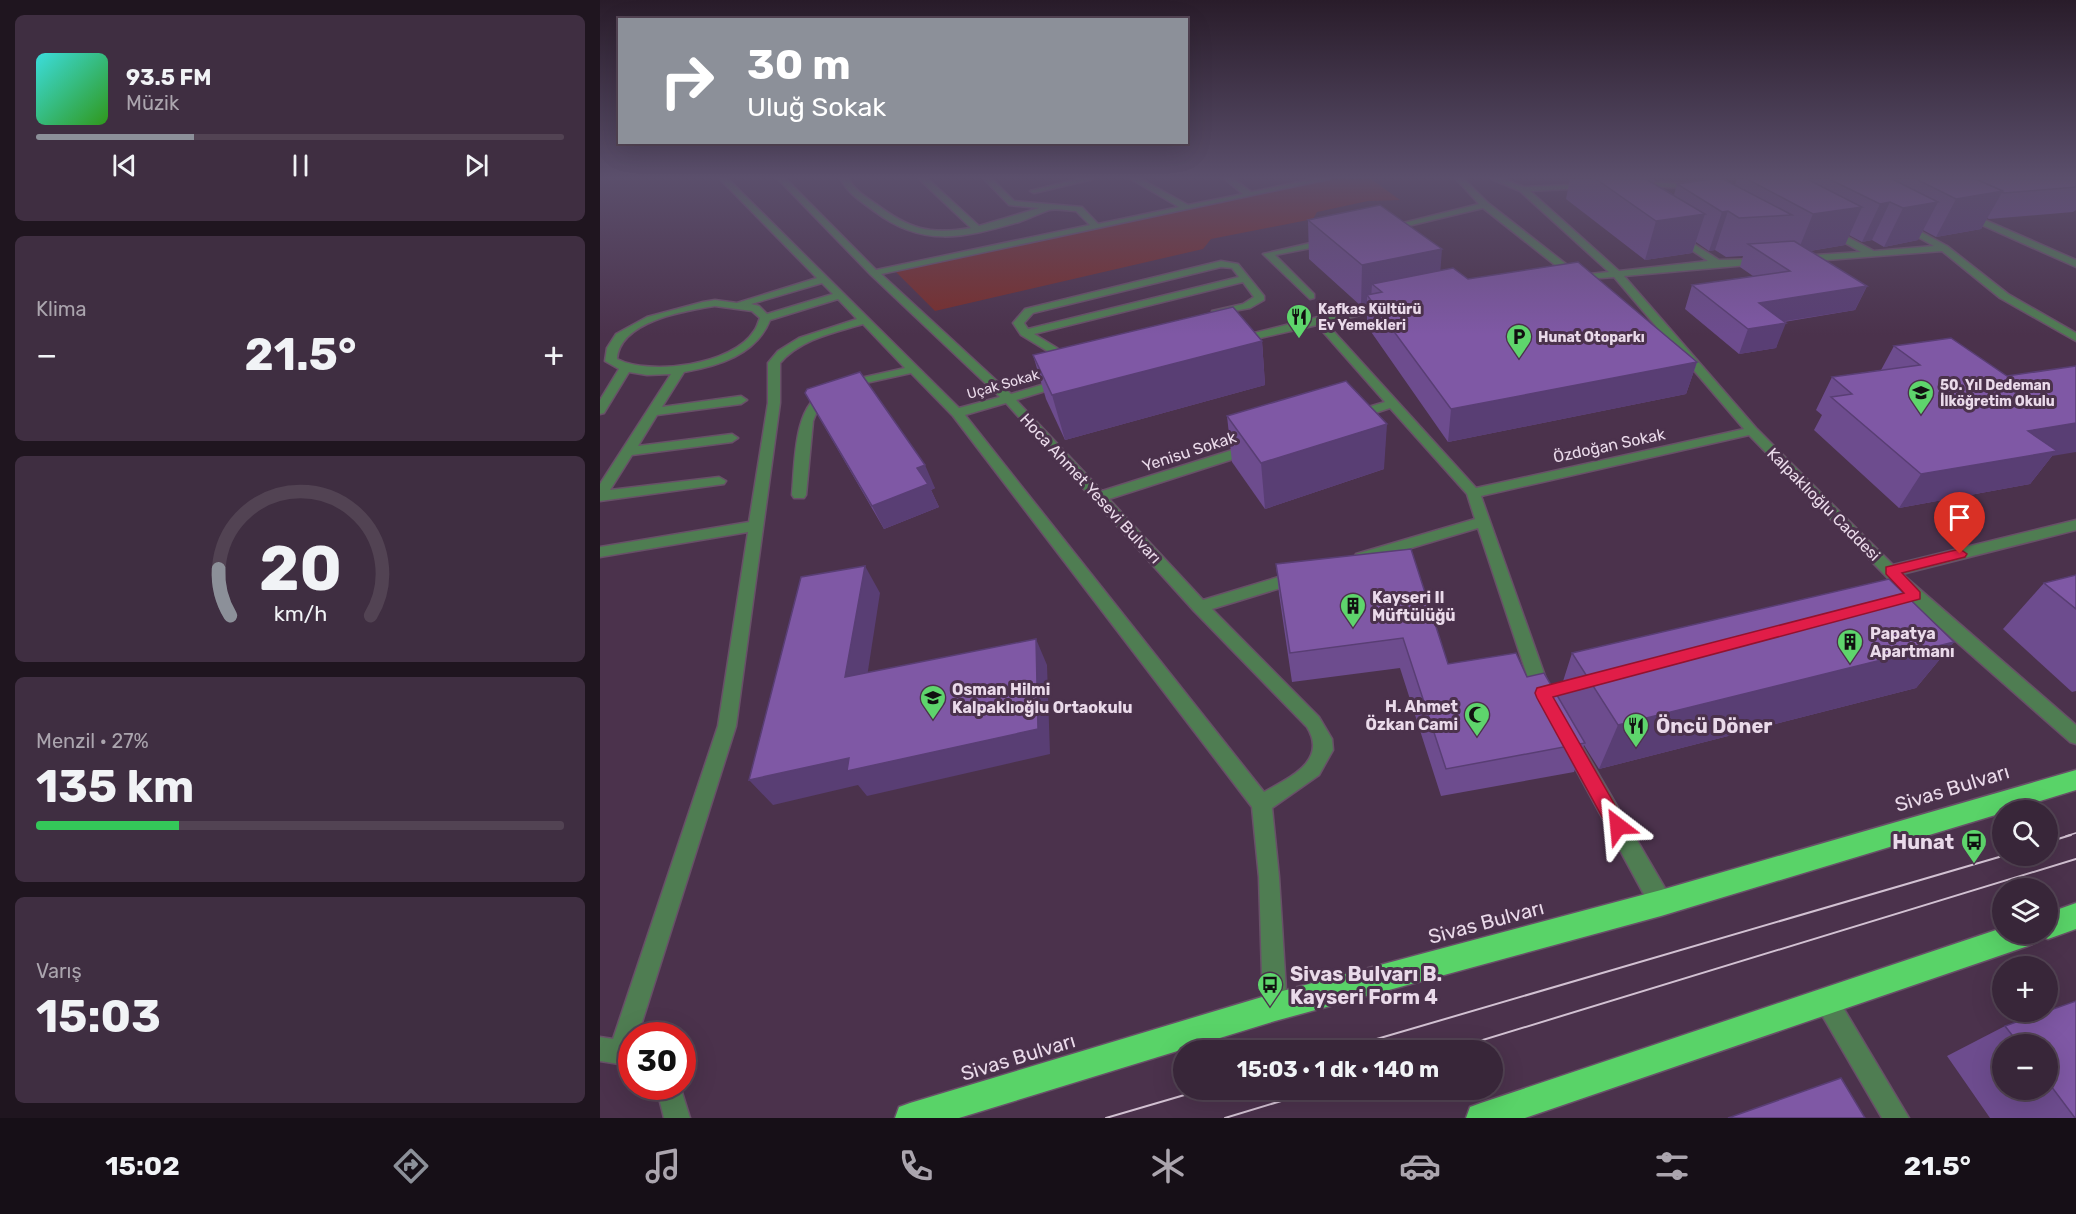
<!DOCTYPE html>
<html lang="tr">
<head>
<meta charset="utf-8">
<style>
	:root { --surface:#382639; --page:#3f2e41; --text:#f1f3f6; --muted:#aba5ae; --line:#524353; --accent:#8c9099 }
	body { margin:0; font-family:Rubik,sans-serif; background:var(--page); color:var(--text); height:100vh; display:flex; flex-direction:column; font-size:22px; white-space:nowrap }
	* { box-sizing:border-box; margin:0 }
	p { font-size:20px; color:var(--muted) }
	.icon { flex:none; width:33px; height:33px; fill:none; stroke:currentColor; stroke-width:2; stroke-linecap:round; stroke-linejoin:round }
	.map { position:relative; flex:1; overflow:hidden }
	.drawer { display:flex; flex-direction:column; gap:15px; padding:15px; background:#1f151f; width:600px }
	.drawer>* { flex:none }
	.guide { position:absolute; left:18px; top:18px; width:570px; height:126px; border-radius:0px; box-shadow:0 6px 24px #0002,0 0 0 2px var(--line); background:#8c9099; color:#fff; overflow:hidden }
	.tools { position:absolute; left:1392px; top:800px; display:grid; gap:12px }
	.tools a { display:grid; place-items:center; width:66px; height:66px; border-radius:50%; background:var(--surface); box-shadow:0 6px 24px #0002,0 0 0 2px var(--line); font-size:30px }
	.speed { position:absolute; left:18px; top:1022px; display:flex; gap:12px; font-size:30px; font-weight:700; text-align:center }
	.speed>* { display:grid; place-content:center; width:78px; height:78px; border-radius:50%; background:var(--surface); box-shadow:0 6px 24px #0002,0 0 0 2px var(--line); line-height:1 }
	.speed .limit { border:9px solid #d22; background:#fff; color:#111 }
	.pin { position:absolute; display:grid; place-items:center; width:51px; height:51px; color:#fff; margin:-62px -26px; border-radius:50% 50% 50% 0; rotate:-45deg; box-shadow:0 0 6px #0007 }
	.pin .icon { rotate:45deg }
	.me { position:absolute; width:66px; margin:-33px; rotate:331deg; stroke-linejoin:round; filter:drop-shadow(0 0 4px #0008) }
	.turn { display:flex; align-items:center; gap:21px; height:126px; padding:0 30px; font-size:27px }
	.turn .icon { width:78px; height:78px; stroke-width:2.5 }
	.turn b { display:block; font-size:42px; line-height:51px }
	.big { font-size:45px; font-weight:700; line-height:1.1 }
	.drawer .widget { flex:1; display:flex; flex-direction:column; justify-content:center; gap:9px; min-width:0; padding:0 21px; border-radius:9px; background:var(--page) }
	.drawer .dial { align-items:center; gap:0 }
	.dial svg { height:156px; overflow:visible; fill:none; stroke:var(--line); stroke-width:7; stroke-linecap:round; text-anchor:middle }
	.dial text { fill:var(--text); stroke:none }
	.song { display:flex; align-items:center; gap:18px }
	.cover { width:72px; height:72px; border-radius:9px; background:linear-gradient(135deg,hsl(180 70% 55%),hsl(110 70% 35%)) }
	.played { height:6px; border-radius:3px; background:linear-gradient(90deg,var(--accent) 30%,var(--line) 30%) }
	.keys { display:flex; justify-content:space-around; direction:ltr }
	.heat { display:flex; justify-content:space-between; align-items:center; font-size:33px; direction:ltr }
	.charge { height:9px; border-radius:4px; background:linear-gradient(90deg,#34c759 27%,var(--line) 0) }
	.trip { position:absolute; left:573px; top:1040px; width:330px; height:60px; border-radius:30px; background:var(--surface); box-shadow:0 6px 24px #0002,0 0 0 2px var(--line); font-weight:700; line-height:60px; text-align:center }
	.tab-bar { display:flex; height:96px; justify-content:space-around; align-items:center; background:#160f17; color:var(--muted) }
	.tab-bar .icon { width:42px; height:42px }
	.tab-bar .current { color:var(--accent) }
	.tab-bar b { font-size:27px; color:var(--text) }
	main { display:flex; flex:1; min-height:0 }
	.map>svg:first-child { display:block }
	.green { fill:#792d2a }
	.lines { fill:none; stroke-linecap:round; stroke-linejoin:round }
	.minor-casing { stroke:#685068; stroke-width:3 }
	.highway-casing { stroke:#685068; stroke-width:3 }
	.minor { fill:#4f7d52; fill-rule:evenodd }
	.highway { fill:#59d368; fill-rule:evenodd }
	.tram-far1 { stroke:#d2c1d2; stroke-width:1.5 }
	.tram { stroke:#d2c1d2; stroke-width:2 }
	.wall { fill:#6d4c8e; fill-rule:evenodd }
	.shaded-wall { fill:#593e74 }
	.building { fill:#7f58a5; stroke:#593e74; stroke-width:1.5 }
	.route { fill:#e11d48; stroke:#92132f; stroke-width:1.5 }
	.labels { text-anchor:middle; stroke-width:6; stroke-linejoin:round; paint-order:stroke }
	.far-poi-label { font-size:14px; font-weight:bold; fill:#eadaea; stroke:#4b324c; text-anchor:start }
	.far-street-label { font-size:14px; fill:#eadaea; stroke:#4b324c }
	.street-label { font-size:16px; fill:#eadaea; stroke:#4b324c }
	.poi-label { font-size:16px; font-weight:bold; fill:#eadaea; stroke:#4b324c; text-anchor:start }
	.near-poi-label { font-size:20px; font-weight:bold; fill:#eadaea; stroke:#4b324c; text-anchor:start }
	.near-street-label { font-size:20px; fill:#eadaea; stroke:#4b324c }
</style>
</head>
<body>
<main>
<section class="drawer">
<div class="widget">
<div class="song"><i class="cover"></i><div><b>93.5 FM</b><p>Müzik</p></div></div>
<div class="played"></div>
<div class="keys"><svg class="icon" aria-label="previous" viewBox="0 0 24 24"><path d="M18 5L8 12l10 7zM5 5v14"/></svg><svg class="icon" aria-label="pause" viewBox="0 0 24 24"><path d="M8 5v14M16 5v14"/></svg><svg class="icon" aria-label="next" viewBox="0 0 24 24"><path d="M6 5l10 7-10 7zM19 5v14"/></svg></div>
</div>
<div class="widget"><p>Klima</p>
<div class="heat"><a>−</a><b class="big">21.5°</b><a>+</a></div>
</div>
<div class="widget dial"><svg viewBox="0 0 100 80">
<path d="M14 69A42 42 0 1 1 86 69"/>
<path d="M14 69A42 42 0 0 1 8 45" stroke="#8c9099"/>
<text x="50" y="56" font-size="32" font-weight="700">20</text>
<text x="50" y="72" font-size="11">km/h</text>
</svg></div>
<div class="widget"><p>Menzil · 27%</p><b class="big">135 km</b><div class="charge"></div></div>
<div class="widget"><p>Varış</p><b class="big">15:03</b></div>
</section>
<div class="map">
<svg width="1476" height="1118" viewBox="0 0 1476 1118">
	<rect width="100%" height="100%" fill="#4b324c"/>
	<polygon class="green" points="727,179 771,179 800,200 768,201 717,212 713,219 611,239 603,249 335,311 292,268"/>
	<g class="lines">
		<defs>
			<g id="minor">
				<path d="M120 179H128L359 408 400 397 271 275 178 179H186L276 270 490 225 476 211C468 211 457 208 449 210 439 213 429 219 419 222 363 238 323 248 274 211 262 202 247 193 241 179H249C254 190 266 197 276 204 309 229 329 235 371 228L319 179H328L379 226 439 208 409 205 384 179H392L414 201 482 207 498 224 579 207 531 179H541L588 205 643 194 625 179H634L651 192 714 179H729L281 274 411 394 461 379 465 381V385L416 400 502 491 645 446 650 445 656 449 655 452 509 499 603 600 695 572 703 578 700 582 612 609 719 717 732 739 733 750 719 775 672 808 679 877 687 1007 683 1015 675 1019 667 1015 663 1007 659 877 652 807 353 416 311 373 243 388V382L305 368 263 324C233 333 201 339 180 363V403L136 726 38 1035H32V1066L0 1061V1037L13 1039 118 726 148 532 0 557V547L149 522 168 403V363L178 351 199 338 257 319 238 299 170 320C156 355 118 366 84 372L62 407 141 396 147 400 141 404 57 415 38 446 132 434 138 438 132 442 32 455 10 490 119 477 126 481 124 484 0 501V484L71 374 47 375 29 372 4 413 0 414V400L19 369 5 361 7 348 16 334 47 317 103 302 115 300 137 303 217 278ZM222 283 233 294 167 314 159 306 151 304ZM115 306 152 311 160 318C158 322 157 328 154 331 133 365 50 376 17 359 20 321 84 311 115 306ZM406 403 594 611 707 727C728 761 690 777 664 792L365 415Z"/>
				<polygon points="478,179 493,179 434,193 430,191"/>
				<polygon points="856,179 864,179 888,203 980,275 1009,272 920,191 892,179 903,179 924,187 990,184 991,186 987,188 930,191 1019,271 1108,261 1075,239 1073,237 1078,234 1119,260 1162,259 1164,261 1159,264 1024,276 1156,428 1293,565 1476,520 1476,530 1302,574 1476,725 1476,744 1470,742 1309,600 1149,435 881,496 951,693 948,698 942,700 936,698 933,693 878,528 761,563 756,562 754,558 756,554 875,519 867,494 790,408 760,418 752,418 752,412 785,402 717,325 638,343 634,342 634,338 718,317 791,304 791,308 726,323 876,488 1144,429 1014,277 974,280 883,208 787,231 787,227 879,204"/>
				<polygon points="1035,182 1095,184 1099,186 1095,188 1032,186 1032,182"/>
				<polygon points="1367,212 1476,260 1476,267 1364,217 1363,215"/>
				<polygon points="1303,222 1347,246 1408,294 1476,333 1476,341 1400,298 1342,251 1201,262 1196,259 1201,256 1261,252 1226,232 1225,230 1229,227 1274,251 1334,246 1300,227 1300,223"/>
				<polygon points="728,239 733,242 731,244 675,255 714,294 714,298 710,299 663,254"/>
				<path d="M621 261 638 264 664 296V300L650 308 612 315V311L643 304 654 297 643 282 434 334 457 348 472 365 470 367H462L449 352 421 335 413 323 425 309ZM621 267 632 268 639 277 428 329 424 323 433 313Z"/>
				<path d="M226 392 232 396 219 406 213 421 206 495 204 498H194L192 495C195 466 193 402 226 392Z"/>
				<polygon points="969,732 975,734 1069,895 1072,903 1069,911 1061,914 1053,911 960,740 963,734"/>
				<polygon points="1227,990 1235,994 1309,1118 1282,1118 1219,1010 1215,1002 1219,994"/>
				<polygon points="56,1086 80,1086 90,1118 64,1118"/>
			</g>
			<g id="highway">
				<polygon points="1476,770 1476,790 1411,810 1402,810 1402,813 1061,916 675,1021 359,1118 295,1118 299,1107 310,1103 675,993 1061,890"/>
				<polygon points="1476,903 1476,929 1448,939 1440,936 1437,942 1428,946 925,1118 866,1118 870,1107 881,1103 1402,928 1402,933 1448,933 1448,913"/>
			</g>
		</defs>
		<use href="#minor" class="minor-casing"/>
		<use href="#highway" class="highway-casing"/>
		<use href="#minor" class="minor"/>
		<use href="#highway" class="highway"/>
		<polyline class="tram-far1" points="1466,836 1476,833"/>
		<g class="tram">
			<polyline points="1448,842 1471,835"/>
			<polyline points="739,1050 1406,855"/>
			<polyline points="850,1050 1476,859"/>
			<polyline points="506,1118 605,1089"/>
			<polyline points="625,1118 721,1089"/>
		</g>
	</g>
	<g class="wall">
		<polygon points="970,179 1055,179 1054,183 1074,195 1077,184 1135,185 1137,179 1292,179 1294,180 1294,179 1476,179 1476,210 1473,212 1389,219 1387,218 1381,229 1336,237 1323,230 1318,240 1284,247 1272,240 1262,242 1249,235 1245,245 1210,251 1267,286 1255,310 1184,322 1176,348 1139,354 1085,309 1092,285 1153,276 1140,267 1143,256 1126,257 1115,250 1109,251 1096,242 1092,253 1045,260 966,199"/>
		<polygon points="708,220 840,271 868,279 1097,362 1086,394 848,442 767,326 767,305 761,306 709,259"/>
		<polygon points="662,341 665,385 465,440 446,399 433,355"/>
		<polygon points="1294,346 1452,456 1430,484 1299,508 1214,430 1222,415 1216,410 1232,377 1281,370"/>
		<polygon points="205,393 335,488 331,490 339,507 284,529"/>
		<polygon points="627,416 784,469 665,509 632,462"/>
		<polygon points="676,564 848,664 927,677 958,697 972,653 1354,642 1316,688 999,769 984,745 974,772 841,796 800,668 692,682 679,594"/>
		<polygon points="1476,575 1476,691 1472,692 1403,629 1444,583"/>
		<path d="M1476 1001V1118H1390L1347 1056 1405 1026ZM1402 1044H1448V1089H1402Z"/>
	</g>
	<g class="shaded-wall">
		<polygon points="1403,191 1381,229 1336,237 1356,199"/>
		<polygon points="1290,202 1272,240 1262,242 1280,204"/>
		<polygon points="1338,202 1318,240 1284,247 1303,208"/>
		<polygon points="1262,207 1245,245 1197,253 1213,214"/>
		<polygon points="1128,211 1115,250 1109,251 1122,212"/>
		<polygon points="1105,214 1092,253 1045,260 1056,221"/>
		<polygon points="842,249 839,290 782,292 772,284 771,300 767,295 767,305 761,306 762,265"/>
		<polygon points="1267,286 1255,310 1149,327 1159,303"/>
		<polygon points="1186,323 1176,348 1139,354 1148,329"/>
		<polygon points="662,341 665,385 465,440 452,395"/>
		<polygon points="1097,362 1086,394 848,442 851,409"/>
		<polygon points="1476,423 1476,452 1452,456 1430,484 1299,508 1321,474 1428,431"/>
		<polygon points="787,424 784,469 665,509 661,463"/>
		<polygon points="325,465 335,488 331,490 339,507 284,529 272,506 317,468"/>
		<polygon points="265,566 280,593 263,703 245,677"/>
		<polygon points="436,639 447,665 450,754 267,796 258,785 173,805 149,780"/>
		<polygon points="1354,642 1316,688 999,769 1018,725"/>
	</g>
	<g class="building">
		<polygon points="996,179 1046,179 1105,214 1056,221"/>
		<polygon points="1112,179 1123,179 1192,215 1139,218 1128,211 1122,212 1077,184"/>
		<polygon points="1147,179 1207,179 1262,207 1213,214"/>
		<polygon points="1229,179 1292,179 1338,202 1303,208 1290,202 1280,204"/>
		<polygon points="1316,179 1376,179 1403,191 1356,199"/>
		<polygon points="1376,179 1476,179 1476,187 1404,193 1402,192 1403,191"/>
		<polygon points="780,205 842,249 762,265 708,220"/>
		<polygon points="1194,241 1267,286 1159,303 1186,323 1148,329 1092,285 1190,271 1148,244"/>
		<polygon points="978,262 1097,362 851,409 767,295 782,292 772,284 853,268 868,279"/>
		<polygon points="633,307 662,341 452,395 433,355"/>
		<polygon points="1351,338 1407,376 1476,366 1476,423 1428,431 1457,451 1321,474 1231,397 1252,394 1232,377 1320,365 1294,346"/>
		<polygon points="260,372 325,465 317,468 328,484 272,506 205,393 207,389"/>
		<polygon points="746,381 787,424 661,463 627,416"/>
		<polygon points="811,549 848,664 916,653 927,677 944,673 985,743 846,769 803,638 690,653 676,564"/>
		<polygon points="265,566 245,677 436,639 438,729 247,771 249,758 149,780 201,577"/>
		<polygon points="1476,575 1476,609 1444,583"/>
		<polygon points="1289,579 1354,642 1018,725 972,653"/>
		<polygon points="1476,1001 1476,1118 1475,1118 1448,1082 1448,1044 1419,1044 1405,1026"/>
		<polygon points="1241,1078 1265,1118 1128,1118"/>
	</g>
	<linearGradient id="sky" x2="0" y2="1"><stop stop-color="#291c2a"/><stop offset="0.53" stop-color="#5b4f6c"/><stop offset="1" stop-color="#5b4f6c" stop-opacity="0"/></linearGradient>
	<rect width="1476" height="335" fill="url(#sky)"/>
	<polygon class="route" points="1360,549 1367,554 1365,557 1302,573 1320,592 1320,599 953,697 1027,826 1024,833 1018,835 1011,833 937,698 935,693 937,688 1304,593 1286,574 1286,567"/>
	<defs>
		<symbol id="restaurant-pin" viewBox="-11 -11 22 30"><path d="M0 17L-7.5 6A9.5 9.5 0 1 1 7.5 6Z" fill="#5ed56c" stroke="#4b324c"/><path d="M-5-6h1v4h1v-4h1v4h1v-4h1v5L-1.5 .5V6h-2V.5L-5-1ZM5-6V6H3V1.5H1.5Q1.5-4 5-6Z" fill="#111"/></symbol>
		<symbol id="parking-pin" viewBox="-11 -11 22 30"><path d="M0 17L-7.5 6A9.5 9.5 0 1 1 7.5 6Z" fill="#5ed56c" stroke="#4b324c"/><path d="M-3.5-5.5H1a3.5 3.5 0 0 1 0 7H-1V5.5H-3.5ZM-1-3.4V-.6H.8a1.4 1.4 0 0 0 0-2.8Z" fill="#111"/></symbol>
		<symbol id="school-pin" viewBox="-11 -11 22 30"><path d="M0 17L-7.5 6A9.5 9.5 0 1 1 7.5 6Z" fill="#5ed56c" stroke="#4b324c"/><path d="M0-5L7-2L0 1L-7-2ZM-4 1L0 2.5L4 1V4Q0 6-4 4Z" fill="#111"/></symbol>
		<symbol id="building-pin" viewBox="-11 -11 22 30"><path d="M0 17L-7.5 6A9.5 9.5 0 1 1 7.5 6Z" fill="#5ed56c" stroke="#4b324c"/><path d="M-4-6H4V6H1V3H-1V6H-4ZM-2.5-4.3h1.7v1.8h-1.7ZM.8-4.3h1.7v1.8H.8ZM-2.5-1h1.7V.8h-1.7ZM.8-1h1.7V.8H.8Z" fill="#111"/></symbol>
		<symbol id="mosque-pin" viewBox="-11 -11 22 30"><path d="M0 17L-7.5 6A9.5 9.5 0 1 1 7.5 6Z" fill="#5ed56c" stroke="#4b324c"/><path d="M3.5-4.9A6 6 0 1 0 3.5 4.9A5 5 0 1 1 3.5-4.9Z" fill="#111"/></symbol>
		<symbol id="bus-pin" viewBox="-11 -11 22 30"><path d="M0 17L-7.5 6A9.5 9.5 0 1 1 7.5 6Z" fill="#5ed56c" stroke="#4b324c"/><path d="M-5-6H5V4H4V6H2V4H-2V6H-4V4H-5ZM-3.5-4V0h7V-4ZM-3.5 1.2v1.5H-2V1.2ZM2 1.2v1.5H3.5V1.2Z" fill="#111"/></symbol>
	</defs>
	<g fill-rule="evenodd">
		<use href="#restaurant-pin" x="684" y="302" width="30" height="40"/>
		<use href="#parking-pin" x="904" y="322" width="30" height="40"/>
		<use href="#school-pin" x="1306" y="378" width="30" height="40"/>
		<use href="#building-pin" x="738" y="591" width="30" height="40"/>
		<use href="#building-pin" x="1235" y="627" width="30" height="40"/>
		<use href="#school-pin" x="318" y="683" width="30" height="40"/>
		<use href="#mosque-pin" x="862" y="700" width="30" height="40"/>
		<use href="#restaurant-pin" x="1021" y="711" width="30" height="40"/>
		<use href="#bus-pin" x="1359" y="827" width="30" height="40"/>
		<use href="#bus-pin" x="655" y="970" width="30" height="40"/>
	</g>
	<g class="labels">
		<g class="far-poi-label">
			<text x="718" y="314">Kafkas Kültürü<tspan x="718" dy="16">Ev Yemekleri</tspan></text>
			<text x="938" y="342">Hunat Otoparkı</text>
			<text x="1340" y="390">50. Yıl Dedeman<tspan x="1340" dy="16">İlköğretim Okulu</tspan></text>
		</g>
		<g class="far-street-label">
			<text transform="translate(403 384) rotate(-16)" y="5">Uçak Sokak</text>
		</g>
		<g class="street-label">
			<text transform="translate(1009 445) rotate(-12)" y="6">Özdoğan Sokak</text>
			<text transform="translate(589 451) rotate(-18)" y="6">Yenisu Sokak</text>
			<text transform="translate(491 488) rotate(47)" y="6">Hoca Ahmet Yesevi Bulvarı</text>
			<text transform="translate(1224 504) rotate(45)" y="6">Kalpaklıoğlu Caddesi</text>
		</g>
		<g class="poi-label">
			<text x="772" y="603">Kayseri Il<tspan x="772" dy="18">Müftülüğü</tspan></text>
			<text x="1270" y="639">Papatya<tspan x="1270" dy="18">Apartmanı</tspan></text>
			<text x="352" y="695">Osman Hilmi<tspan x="352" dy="18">Kalpaklıoğlu Ortaokulu</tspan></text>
			<text x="858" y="712" text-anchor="end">H. Ahmet<tspan x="858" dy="18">Özkan Cami</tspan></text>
		</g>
		<g class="near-poi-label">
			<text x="1056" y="733">Öncü Döner</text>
			<text x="1354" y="849" text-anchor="end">Hunat</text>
			<text x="690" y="981">Sivas Bulvarı B.<tspan x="690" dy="23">Kayseri Form 4</tspan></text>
		</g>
		<g class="near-street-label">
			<text transform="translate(1352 788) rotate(-17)" y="7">Sivas Bulvarı</text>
			<text transform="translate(886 922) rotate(-15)" y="7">Sivas Bulvarı</text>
			<text transform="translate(418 1057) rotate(-17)" y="7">Sivas Bulvarı</text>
		</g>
	</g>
</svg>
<div class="tools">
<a><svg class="icon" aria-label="search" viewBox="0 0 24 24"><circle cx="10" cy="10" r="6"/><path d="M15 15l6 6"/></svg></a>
<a><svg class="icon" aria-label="layers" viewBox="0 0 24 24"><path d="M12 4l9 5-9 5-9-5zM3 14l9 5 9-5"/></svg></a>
<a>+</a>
<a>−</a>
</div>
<div class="speed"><div class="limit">30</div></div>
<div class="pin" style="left:1360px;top:554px;background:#d93025"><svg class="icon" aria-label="arrive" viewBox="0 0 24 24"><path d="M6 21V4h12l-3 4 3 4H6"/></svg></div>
<svg class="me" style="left:1018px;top:826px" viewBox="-20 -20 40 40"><path d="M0-17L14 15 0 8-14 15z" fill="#e11d48" stroke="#fff" stroke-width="4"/></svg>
<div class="trip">15:03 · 1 dk · 140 m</div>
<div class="guide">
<div class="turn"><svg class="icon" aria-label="right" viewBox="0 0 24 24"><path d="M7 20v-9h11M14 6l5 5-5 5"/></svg><div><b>30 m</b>Uluğ Sokak</div></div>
</div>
</div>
</main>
<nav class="tab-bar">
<b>15:02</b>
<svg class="icon current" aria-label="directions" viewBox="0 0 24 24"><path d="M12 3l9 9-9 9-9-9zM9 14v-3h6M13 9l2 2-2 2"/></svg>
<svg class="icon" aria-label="music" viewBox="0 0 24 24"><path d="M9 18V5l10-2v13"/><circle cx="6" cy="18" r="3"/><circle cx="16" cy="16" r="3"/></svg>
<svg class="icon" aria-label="phone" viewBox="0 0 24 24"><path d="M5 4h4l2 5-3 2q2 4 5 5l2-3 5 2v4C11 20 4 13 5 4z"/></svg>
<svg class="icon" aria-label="climate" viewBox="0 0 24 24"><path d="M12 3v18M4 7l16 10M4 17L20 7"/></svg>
<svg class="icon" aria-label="car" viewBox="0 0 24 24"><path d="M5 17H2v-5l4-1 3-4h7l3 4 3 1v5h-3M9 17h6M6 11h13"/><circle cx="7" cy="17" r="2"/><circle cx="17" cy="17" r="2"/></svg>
<svg class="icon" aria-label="filters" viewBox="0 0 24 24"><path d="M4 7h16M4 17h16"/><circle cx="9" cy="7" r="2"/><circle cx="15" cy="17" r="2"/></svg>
<b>21.5°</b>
</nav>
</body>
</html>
